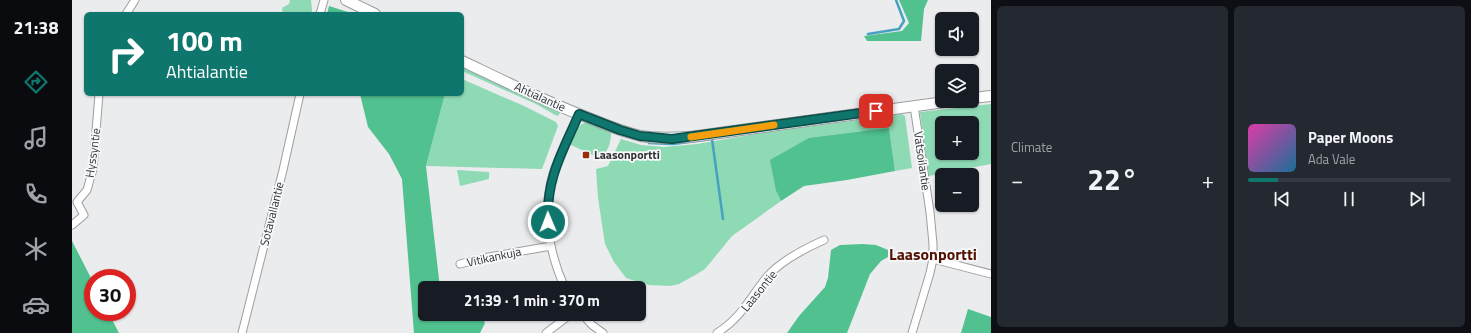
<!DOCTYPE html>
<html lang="en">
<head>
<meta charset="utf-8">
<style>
	:root { --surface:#171b24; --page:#242831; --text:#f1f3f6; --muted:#9ea1a6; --line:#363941; --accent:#0f766e }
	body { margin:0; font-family:"Titillium Web",sans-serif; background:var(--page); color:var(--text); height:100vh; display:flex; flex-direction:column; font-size:15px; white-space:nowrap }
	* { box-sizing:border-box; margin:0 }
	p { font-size:13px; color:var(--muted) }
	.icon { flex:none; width:22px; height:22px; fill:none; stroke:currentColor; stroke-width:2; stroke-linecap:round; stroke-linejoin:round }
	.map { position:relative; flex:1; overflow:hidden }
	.details { display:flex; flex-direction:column; gap:6px; padding:6px; background:#0d0f14; width:480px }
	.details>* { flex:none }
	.guide { position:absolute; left:12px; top:12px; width:380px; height:84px; border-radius:6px; box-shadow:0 1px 3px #0004; background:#0f766e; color:#fff; overflow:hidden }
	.buttons { position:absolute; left:863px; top:12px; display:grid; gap:8px }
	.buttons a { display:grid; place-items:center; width:44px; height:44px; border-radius:6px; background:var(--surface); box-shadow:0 1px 3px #0004; font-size:20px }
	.speed { position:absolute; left:12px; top:269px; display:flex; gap:8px; font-size:20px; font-weight:700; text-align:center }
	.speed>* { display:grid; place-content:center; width:52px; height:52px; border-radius:50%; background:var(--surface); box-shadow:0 1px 3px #0004; line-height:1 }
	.speed .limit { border:6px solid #d22; background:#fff; color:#111 }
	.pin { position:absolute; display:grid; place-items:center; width:34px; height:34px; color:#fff; margin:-17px; border-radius:8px; box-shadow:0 2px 6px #0006 }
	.me { position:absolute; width:44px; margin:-22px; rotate:359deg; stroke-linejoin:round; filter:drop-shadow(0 0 3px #0008) }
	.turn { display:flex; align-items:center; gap:14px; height:84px; padding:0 16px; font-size:18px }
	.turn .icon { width:52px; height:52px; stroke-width:2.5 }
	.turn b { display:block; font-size:28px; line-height:34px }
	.big { font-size:30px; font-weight:700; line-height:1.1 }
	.details .card { flex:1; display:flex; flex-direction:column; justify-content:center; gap:6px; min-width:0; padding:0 14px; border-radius:6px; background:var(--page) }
	.song { display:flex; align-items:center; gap:12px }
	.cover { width:48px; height:48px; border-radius:6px; background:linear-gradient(135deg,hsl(320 70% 55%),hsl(200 70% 35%)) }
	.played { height:4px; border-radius:2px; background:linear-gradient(90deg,var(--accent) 15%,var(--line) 15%) }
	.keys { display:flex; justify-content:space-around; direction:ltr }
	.heat { display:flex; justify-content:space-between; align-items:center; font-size:22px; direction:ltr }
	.details .tiles { flex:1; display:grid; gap:6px; grid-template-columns:repeat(2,1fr) }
	.trip { position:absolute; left:346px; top:281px; width:228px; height:40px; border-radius:6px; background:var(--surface); box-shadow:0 1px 3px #0004; font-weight:700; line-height:40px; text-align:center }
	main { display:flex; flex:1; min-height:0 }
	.menu { display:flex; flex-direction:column; width:72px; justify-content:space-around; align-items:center; background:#090b0e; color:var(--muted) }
	.menu .icon { width:28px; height:28px }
	.menu .current { color:var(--accent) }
	.menu b { font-size:18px; color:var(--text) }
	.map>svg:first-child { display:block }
	.green { fill:#8edab4; fill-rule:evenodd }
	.forest { fill:#50c18f }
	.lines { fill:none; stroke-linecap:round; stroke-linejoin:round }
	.stream { stroke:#48a1c1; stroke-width:2.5 }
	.street-casing { stroke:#9c9ea0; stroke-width:9 }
	.secondary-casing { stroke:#9c9ea0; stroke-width:12 }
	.street { stroke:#fff; stroke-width:7 }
	.secondary { stroke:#fff; stroke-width:10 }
	.route-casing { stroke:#0a4d48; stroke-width:10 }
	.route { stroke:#0f766e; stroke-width:7 }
	.slow { stroke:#f59e0b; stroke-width:7 }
	.poi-dot { fill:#962f0b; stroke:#f8f9fc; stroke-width:1.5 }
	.labels { text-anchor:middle; stroke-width:3.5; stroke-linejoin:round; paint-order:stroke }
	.street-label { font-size:12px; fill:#323233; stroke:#f8f9fc }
	.poi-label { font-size:12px; font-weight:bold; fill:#323233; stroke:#f8f9fc; text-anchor:start }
	.district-label { font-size:16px; font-weight:bold; fill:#531200; stroke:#f8f9fc }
</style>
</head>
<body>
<main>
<nav class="menu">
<b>21:38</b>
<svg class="icon current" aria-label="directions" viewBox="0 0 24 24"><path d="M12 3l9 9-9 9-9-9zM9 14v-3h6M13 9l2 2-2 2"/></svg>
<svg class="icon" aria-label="music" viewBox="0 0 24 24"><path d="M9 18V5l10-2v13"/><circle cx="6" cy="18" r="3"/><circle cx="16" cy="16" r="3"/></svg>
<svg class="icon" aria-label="phone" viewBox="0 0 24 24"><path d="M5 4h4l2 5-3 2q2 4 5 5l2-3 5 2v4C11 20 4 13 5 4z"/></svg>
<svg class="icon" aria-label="climate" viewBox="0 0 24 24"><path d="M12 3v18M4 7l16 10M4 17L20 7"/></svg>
<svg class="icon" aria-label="car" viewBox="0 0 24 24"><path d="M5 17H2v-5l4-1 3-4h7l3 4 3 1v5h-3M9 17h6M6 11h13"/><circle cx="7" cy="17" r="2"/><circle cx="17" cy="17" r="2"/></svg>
</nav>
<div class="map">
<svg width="919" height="333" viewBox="0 0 919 333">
	<rect width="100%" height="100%" fill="#eaecee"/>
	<g class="green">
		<polygon points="218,0 239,0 240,10 239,14 211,14 210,8 217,4"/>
		<polygon points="390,67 486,109 488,112 487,115 485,116 464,104 390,71"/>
		<polygon points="390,79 452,106 484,122 486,126 470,169 354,166 373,94 390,94"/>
		<path d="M919 104V164L857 176 849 121 848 112ZM870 123H900V153H870Z"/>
		<polygon points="830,114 833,116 840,168 823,171 817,128 704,191 709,201 660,236 633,269 625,274 607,284 598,286 577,285 554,278 542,262 533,244 526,198 524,169 536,166 549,139 569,145 591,147 625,144 690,133"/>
		<path d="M515 122 539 132C539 142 537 152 527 158L497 144C502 135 505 124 515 122Z"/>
		<polygon points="385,170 417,172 417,179 388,186"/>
	</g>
	<g class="forest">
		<polygon points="827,0 856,0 852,9 849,41 795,41 792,36 830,31 837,23"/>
		<polygon points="257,6 279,13 281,14 255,14"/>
		<polygon points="288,94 373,94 354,166 368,288 353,288 353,314 408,314 413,323 408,333 342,333 330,179 317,154 296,127"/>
		<polygon points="817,128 823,171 775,180 732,186 709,201 704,191 698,160 737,138"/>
		<polygon points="0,241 21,282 21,312 36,312 47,333 0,333"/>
		<polygon points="791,244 804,245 816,250 816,257 809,261 798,274 775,333 715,333 727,316 753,287 756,278 759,250 768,245"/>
		<polygon points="896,309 919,317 919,333 889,333"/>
	</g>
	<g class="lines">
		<g class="stream">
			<polyline points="796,34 827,29 832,21 824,0"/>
			<polyline points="577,143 601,144 640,139 651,219"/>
		</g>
		<defs>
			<g id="street">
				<polyline points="54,14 63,0"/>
				<polyline points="248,14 252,0"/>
				<polyline points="0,225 12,215 5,202 15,190 21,169 27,94"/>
				<polyline points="861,259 919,274"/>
				<polyline points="388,264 411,258 479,246"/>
				<path d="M493 288C479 258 471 219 478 186 483 161 497 137 507 114"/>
				<polyline points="510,314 520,325 531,333"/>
				<polyline points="170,333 211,170 228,94"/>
				<polyline points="474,333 499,314"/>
				<path d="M645 333C670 317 677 299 694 278 707 262 734 248 752 240"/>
				<polyline points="840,333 858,273 861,259 861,244 858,212 842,106"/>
			</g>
			<g id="secondary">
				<polyline points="274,0 303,14"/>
				<path d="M390 61C432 81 474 102 517 118 534 125 551 132 569 136 585 139 601 138 618 137L880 101"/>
				<polyline points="900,98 919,96"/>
			</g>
		</defs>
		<use href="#street" class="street-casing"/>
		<use href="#secondary" class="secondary-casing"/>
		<use href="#street" class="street"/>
		<use href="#secondary" class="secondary"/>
	</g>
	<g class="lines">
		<defs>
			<path id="route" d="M476 222C474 179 490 153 507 114L548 130 568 136 600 139 804 111"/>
		</defs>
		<use href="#route" class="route-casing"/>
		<use href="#route" class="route"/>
		<polyline class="slow" points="619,137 702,125"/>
	</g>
	<rect class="poi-dot" x="510" y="151" width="8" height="8" rx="2"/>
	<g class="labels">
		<g class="street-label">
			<text transform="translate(468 97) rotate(24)" y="4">Ahtialantie</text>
			<text transform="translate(21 153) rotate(-82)" y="4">Hyssyntie</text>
			<text transform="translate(850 161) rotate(82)" y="4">Vatsoilantie</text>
			<text transform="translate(200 214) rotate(-76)" y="4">Sotavallantie</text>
			<text transform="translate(422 257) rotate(-12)" y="4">Vitikankuja</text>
			<text transform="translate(687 291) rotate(-51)" y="4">Laasontie</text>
		</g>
		<g class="poi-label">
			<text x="522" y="159">Laasonportti</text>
		</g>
		<g class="district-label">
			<text x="861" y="260">Laasonportti</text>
		</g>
	</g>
</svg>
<div class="buttons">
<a><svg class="icon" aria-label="sound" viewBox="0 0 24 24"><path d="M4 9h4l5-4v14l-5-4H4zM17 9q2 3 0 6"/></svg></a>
<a><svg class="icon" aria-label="layers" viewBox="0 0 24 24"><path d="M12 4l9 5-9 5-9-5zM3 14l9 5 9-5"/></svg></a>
<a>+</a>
<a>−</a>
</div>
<div class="speed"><div class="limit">30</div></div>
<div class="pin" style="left:804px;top:111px;background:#d93025"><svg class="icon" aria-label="arrive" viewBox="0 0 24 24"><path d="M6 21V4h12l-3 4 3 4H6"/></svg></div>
<svg class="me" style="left:476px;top:222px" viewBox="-20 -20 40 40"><circle r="17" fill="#0f766e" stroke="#fff" stroke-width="3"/><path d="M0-11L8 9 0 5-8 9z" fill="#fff"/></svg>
<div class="trip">21:39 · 1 min · 370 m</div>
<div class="guide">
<div class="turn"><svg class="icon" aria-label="right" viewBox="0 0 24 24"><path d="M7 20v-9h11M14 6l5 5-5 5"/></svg><div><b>100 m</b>Ahtialantie</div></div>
</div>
</div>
<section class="details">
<div class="tiles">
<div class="card"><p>Climate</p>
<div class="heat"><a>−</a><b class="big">22°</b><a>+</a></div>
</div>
<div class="card">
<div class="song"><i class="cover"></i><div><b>Paper Moons</b><p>Ada Vale</p></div></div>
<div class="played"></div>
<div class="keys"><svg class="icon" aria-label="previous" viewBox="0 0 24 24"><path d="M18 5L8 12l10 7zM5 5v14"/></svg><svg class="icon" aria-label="pause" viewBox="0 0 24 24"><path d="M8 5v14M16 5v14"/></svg><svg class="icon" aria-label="next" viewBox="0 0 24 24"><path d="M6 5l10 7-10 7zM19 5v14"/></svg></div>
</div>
</div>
</section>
</main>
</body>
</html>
